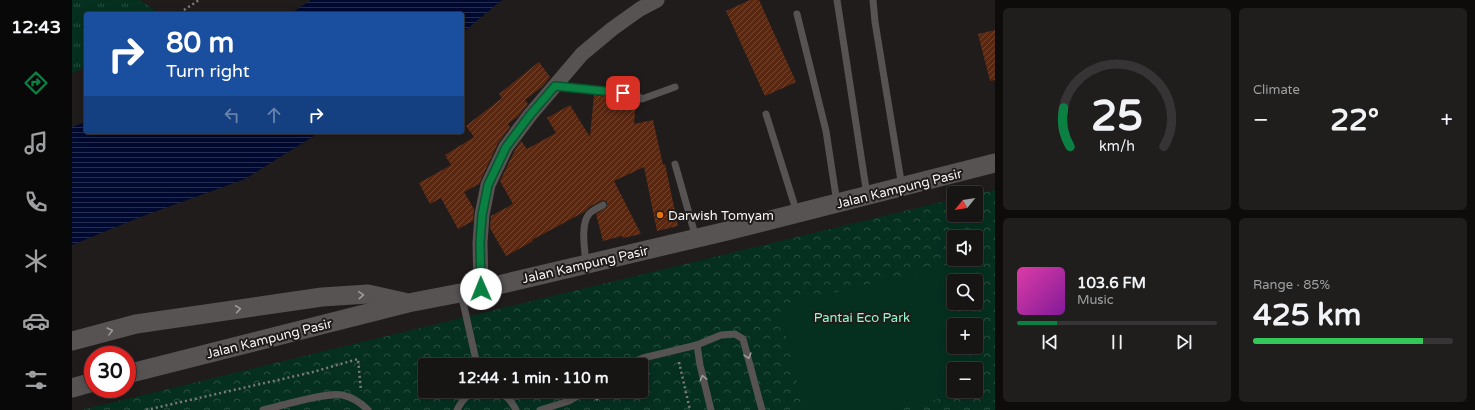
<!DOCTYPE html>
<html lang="en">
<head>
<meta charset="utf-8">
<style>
	:root { --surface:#171514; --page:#201e1d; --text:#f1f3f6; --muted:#9e9fa0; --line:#363434; --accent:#0b8043 }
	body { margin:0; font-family:"Varela Round",sans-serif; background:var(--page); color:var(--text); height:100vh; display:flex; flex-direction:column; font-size:15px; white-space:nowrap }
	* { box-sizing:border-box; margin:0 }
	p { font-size:13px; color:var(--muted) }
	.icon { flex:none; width:22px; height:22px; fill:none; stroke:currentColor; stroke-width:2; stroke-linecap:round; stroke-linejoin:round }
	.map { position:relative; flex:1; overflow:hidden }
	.sheet { display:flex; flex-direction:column; gap:8px; padding:8px; background:#0d0c0b; width:480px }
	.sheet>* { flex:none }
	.guide { position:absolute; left:12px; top:12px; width:380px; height:122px; border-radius:4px; box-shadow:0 2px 10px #0003,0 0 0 1px var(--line); background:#1a4fa0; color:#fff; overflow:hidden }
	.needle { width:26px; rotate:240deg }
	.controls { position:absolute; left:875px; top:186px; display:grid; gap:8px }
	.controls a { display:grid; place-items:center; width:36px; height:36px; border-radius:4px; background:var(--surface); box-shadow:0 2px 10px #0003,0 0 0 1px var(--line); font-size:20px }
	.speed { position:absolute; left:12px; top:346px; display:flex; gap:8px; font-size:20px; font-weight:700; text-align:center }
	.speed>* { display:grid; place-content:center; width:52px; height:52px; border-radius:50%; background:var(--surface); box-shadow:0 2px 10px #0003,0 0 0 1px var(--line); line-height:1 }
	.speed .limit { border:6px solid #d22; background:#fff; color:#111 }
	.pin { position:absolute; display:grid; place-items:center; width:34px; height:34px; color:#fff; margin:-17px; border-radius:8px; box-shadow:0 2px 6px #0006 }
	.me { position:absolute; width:44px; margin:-22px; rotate:359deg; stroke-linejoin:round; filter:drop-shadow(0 0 3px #0008) }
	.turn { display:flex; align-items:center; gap:14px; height:84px; padding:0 16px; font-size:18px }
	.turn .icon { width:52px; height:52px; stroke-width:2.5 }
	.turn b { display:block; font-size:28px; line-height:34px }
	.lanes { display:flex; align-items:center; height:38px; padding:0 16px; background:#0003; justify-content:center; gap:20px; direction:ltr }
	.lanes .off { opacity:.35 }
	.big { font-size:30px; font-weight:700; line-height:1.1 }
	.sheet .tile { flex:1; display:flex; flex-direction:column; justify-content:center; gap:6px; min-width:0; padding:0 14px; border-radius:6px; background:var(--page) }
	.sheet .dial { align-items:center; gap:0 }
	.dial svg { height:104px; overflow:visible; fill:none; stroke:var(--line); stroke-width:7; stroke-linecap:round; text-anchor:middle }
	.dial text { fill:var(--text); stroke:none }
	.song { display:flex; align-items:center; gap:12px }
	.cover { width:48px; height:48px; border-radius:6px; background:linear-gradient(135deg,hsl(320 70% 55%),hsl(290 70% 35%)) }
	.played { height:4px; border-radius:2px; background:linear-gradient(90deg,var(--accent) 20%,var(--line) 20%) }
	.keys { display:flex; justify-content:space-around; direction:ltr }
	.heat { display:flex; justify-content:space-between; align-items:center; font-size:22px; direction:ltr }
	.charge { height:6px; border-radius:3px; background:linear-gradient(90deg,#34c759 85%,var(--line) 0) }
	.sheet .tiles { flex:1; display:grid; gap:8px; grid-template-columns:repeat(2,1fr) }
	.trip { position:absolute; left:346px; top:358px; width:230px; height:40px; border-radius:4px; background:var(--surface); box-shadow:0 2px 10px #0003,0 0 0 1px var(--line); font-weight:700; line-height:40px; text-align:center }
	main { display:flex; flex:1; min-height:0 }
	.tabs { display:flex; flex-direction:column; width:72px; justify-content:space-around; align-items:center; background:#090808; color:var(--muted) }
	.tabs .icon { width:28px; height:28px }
	.tabs .active { color:var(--accent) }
	.tabs b { font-size:18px; color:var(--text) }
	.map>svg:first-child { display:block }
	.grass { fill:url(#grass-tufts) }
	.park { fill:url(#park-crowns); fill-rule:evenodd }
	.garden { fill:#053020 }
	.water { fill:url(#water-rules) }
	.building { fill:url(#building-hatch) }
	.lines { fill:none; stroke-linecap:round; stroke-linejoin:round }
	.path { stroke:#7d7a79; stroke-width:2.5; stroke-dasharray:2 3; stroke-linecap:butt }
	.service { stroke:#565352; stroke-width:7 }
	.minor { stroke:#565352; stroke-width:15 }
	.tertiary { stroke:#565352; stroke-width:19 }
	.oneway { stroke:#9e9b9a }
	.route-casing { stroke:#07532c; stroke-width:10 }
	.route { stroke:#0b8043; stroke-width:7 }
	.food-dot { fill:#e8710a; stroke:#1f1c1b; stroke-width:1.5 }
	.labels { text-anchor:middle; stroke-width:4; stroke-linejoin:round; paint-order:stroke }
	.street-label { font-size:13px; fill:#f6f4f3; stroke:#1f1c1b }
	.poi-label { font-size:13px; fill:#f6f4f3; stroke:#1f1c1b; text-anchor:start }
	.park-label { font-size:13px; fill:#95f7ca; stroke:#1f1c1b }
</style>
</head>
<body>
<main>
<nav class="tabs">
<b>12:43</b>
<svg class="icon active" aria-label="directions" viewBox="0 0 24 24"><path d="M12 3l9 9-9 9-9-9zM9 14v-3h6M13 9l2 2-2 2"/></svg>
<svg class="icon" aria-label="music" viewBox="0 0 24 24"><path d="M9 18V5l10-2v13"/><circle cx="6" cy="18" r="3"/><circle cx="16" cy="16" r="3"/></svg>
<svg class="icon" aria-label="phone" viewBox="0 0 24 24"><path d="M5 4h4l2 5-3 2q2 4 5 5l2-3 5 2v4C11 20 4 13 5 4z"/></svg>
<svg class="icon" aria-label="climate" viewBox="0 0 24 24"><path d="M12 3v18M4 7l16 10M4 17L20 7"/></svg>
<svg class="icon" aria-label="car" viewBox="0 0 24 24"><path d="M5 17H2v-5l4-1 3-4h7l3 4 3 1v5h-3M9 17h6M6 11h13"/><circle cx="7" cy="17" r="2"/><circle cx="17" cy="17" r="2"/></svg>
<svg class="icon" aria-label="filters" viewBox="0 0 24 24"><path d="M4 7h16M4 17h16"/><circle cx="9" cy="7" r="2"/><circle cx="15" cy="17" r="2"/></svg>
</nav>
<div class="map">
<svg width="923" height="410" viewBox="0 0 923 410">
	<defs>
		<pattern id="grass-tufts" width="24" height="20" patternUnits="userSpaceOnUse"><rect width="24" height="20" fill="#053020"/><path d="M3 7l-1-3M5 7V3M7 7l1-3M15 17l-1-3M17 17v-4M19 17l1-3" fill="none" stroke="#2a4f41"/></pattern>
		<pattern id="park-crowns" width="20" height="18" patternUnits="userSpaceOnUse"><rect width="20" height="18" fill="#053020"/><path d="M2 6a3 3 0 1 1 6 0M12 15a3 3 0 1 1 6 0" fill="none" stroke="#2a4f41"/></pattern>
		<pattern id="water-rules" width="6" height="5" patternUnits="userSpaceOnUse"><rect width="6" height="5" fill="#000930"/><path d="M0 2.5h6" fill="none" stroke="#262d4e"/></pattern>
		<pattern id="building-hatch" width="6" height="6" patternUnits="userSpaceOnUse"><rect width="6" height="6" fill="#5a2811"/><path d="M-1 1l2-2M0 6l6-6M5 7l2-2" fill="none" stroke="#724834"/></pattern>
	</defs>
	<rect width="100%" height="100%" fill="#1f1c1b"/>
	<polygon class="grass" points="0,0 68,0 88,14 14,14 14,67 0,73"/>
	<path class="park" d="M923 190V410H9L882 199V215H904V194ZM882 237H904V259H882ZM882 281H904V303H882ZM882 325H904V347H882ZM353 365H569V391H353ZM882 369H904V391H882Z"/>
	<polygon class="garden" points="875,265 882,293 882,303 885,303 890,325 882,325 882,347 895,347 901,369 882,369 882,391 901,391 821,410 732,410 707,306"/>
	<g class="water">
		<polygon points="239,0 430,0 390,33 390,14 218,14"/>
		<polygon points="14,122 14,132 248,132 173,179 71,216 0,245 0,127"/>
	</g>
	<g class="building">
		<polygon points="678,0 687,0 724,82 693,96 654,11"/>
		<polygon points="923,30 923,80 918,81 906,34"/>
		<polygon points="467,62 478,77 471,86 453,100 456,104 446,116 436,124 438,127 426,143 407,184 392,192 402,209 401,221 386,229 369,198 358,204 347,183 379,165 373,155 402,137 394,126 430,98 427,94"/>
		<polygon points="522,95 562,100 564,101 562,124 581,120 591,165 593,164 606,226 585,231 572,167 542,181 569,234 551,238 550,236 531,241 524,214 535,207 535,202 531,200 519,206 512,212 460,240 461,241 434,256 418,228 419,216 441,204 428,181 442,152 449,141 455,149 484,133 475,118 498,105 518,137"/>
	</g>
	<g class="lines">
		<g class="path">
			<polyline points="112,10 127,0"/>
			<polyline points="607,362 618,410"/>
			<polyline points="524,400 537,391"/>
			<polyline points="74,410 241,372 286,359 289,391"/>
		</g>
		<g class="service">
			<polyline points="765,0 795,195"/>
			<polyline points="801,0 803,22 830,187"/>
			<polyline points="725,14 754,131 765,203"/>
			<polyline points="483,86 564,95 570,99 603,87"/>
			<polyline points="694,114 725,213"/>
			<polyline points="603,164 624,238"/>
			<path d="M514 264C513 250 508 225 517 214 520 210 526 208 531 205"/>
			<polyline points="389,293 405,365"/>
			<polyline points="625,345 628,365 639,410"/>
			<polyline points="555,365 571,358 625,345 649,335 663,334 671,339 690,410"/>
			<path d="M424 391C434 395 439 400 444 410"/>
			<path d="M191 410C209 406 253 392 270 395 280 397 289 403 296 410"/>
			<path d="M385 410C389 401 396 394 405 391"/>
			<polyline points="468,410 497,401 514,391"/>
		</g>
		<polyline class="minor" points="409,289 408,243 410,215 416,185 434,147 458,115 510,54 540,29 568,9 585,0"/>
		<g class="tertiary">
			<polyline points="0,341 64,324 250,297 296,294 332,302"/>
			<polyline points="55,374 336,303 409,289 655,231 923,163"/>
			<polyline points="0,388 21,382"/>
		</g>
	</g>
	<defs><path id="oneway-chevron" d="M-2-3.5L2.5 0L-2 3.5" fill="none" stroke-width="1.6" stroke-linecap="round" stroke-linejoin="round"/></defs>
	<g class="oneway">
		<use href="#oneway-chevron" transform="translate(289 295) rotate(-4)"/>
		<use href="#oneway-chevron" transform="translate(166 309) rotate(-8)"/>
		<use href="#oneway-chevron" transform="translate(38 331) rotate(-14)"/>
		<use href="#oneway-chevron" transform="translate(676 356) rotate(74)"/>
		<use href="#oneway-chevron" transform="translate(631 378) rotate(-104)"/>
	</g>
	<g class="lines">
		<defs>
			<polyline id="route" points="409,289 408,243 410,215 416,185 434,147 458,115 483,86 551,93"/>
		</defs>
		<use href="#route" class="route-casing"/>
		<use href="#route" class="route"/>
	</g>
	<circle class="food-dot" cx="588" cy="215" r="4"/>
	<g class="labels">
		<g class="street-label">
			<text transform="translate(827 188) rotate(-14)" y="5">Jalan Kampung Pasir</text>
			<text transform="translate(513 264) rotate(-13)" y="5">Jalan Kampung Pasir</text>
			<text transform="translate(197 338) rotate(-14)" y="5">Jalan Kampung Pasir</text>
		</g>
		<g class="poi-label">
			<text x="596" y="220">Darwish Tomyam</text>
		</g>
		<g class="park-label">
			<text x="790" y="322">Pantai Eco Park</text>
		</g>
	</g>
</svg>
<div class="controls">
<a><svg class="needle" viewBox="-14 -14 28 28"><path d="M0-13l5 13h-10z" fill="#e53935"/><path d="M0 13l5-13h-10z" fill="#9e9fa0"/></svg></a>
<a><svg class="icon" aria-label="sound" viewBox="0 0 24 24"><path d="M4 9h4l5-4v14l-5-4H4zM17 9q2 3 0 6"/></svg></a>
<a><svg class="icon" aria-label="search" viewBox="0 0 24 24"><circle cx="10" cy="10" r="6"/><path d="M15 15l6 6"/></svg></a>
<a>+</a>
<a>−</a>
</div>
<div class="speed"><div class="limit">30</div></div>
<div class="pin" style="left:551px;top:93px;background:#d93025"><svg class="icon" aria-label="arrive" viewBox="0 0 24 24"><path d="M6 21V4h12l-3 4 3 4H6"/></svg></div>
<svg class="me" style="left:409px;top:289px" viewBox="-20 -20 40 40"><circle r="19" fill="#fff"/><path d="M0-13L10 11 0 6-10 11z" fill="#0b8043"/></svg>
<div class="trip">12:44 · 1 min · 110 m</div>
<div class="guide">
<div class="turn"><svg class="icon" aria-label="right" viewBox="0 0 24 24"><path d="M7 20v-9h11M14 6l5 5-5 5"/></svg><div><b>80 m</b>Turn right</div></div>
<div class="lanes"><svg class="icon off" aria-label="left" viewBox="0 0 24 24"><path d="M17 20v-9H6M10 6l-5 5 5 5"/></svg><svg class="icon off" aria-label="ahead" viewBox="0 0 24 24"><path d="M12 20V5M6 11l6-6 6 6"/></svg><svg class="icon" aria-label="right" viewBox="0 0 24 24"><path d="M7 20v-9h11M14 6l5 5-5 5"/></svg></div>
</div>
</div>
<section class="sheet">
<div class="tiles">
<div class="tile dial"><svg viewBox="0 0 100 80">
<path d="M14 69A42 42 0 1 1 86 69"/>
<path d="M14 69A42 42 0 0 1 9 39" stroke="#0b8043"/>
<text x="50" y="56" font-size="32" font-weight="700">25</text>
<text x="50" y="72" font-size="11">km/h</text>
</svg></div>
<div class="tile"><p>Climate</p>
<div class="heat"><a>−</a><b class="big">22°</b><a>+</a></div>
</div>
<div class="tile">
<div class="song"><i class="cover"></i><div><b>103.6 FM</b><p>Music</p></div></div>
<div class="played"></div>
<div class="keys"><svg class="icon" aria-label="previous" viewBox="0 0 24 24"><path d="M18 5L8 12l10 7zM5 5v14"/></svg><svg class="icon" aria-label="pause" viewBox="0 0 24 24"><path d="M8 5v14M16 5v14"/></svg><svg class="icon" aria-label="next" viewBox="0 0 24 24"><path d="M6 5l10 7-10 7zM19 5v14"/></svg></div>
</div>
<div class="tile"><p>Range · 85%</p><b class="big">425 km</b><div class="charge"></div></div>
</div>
</section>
</main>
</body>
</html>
